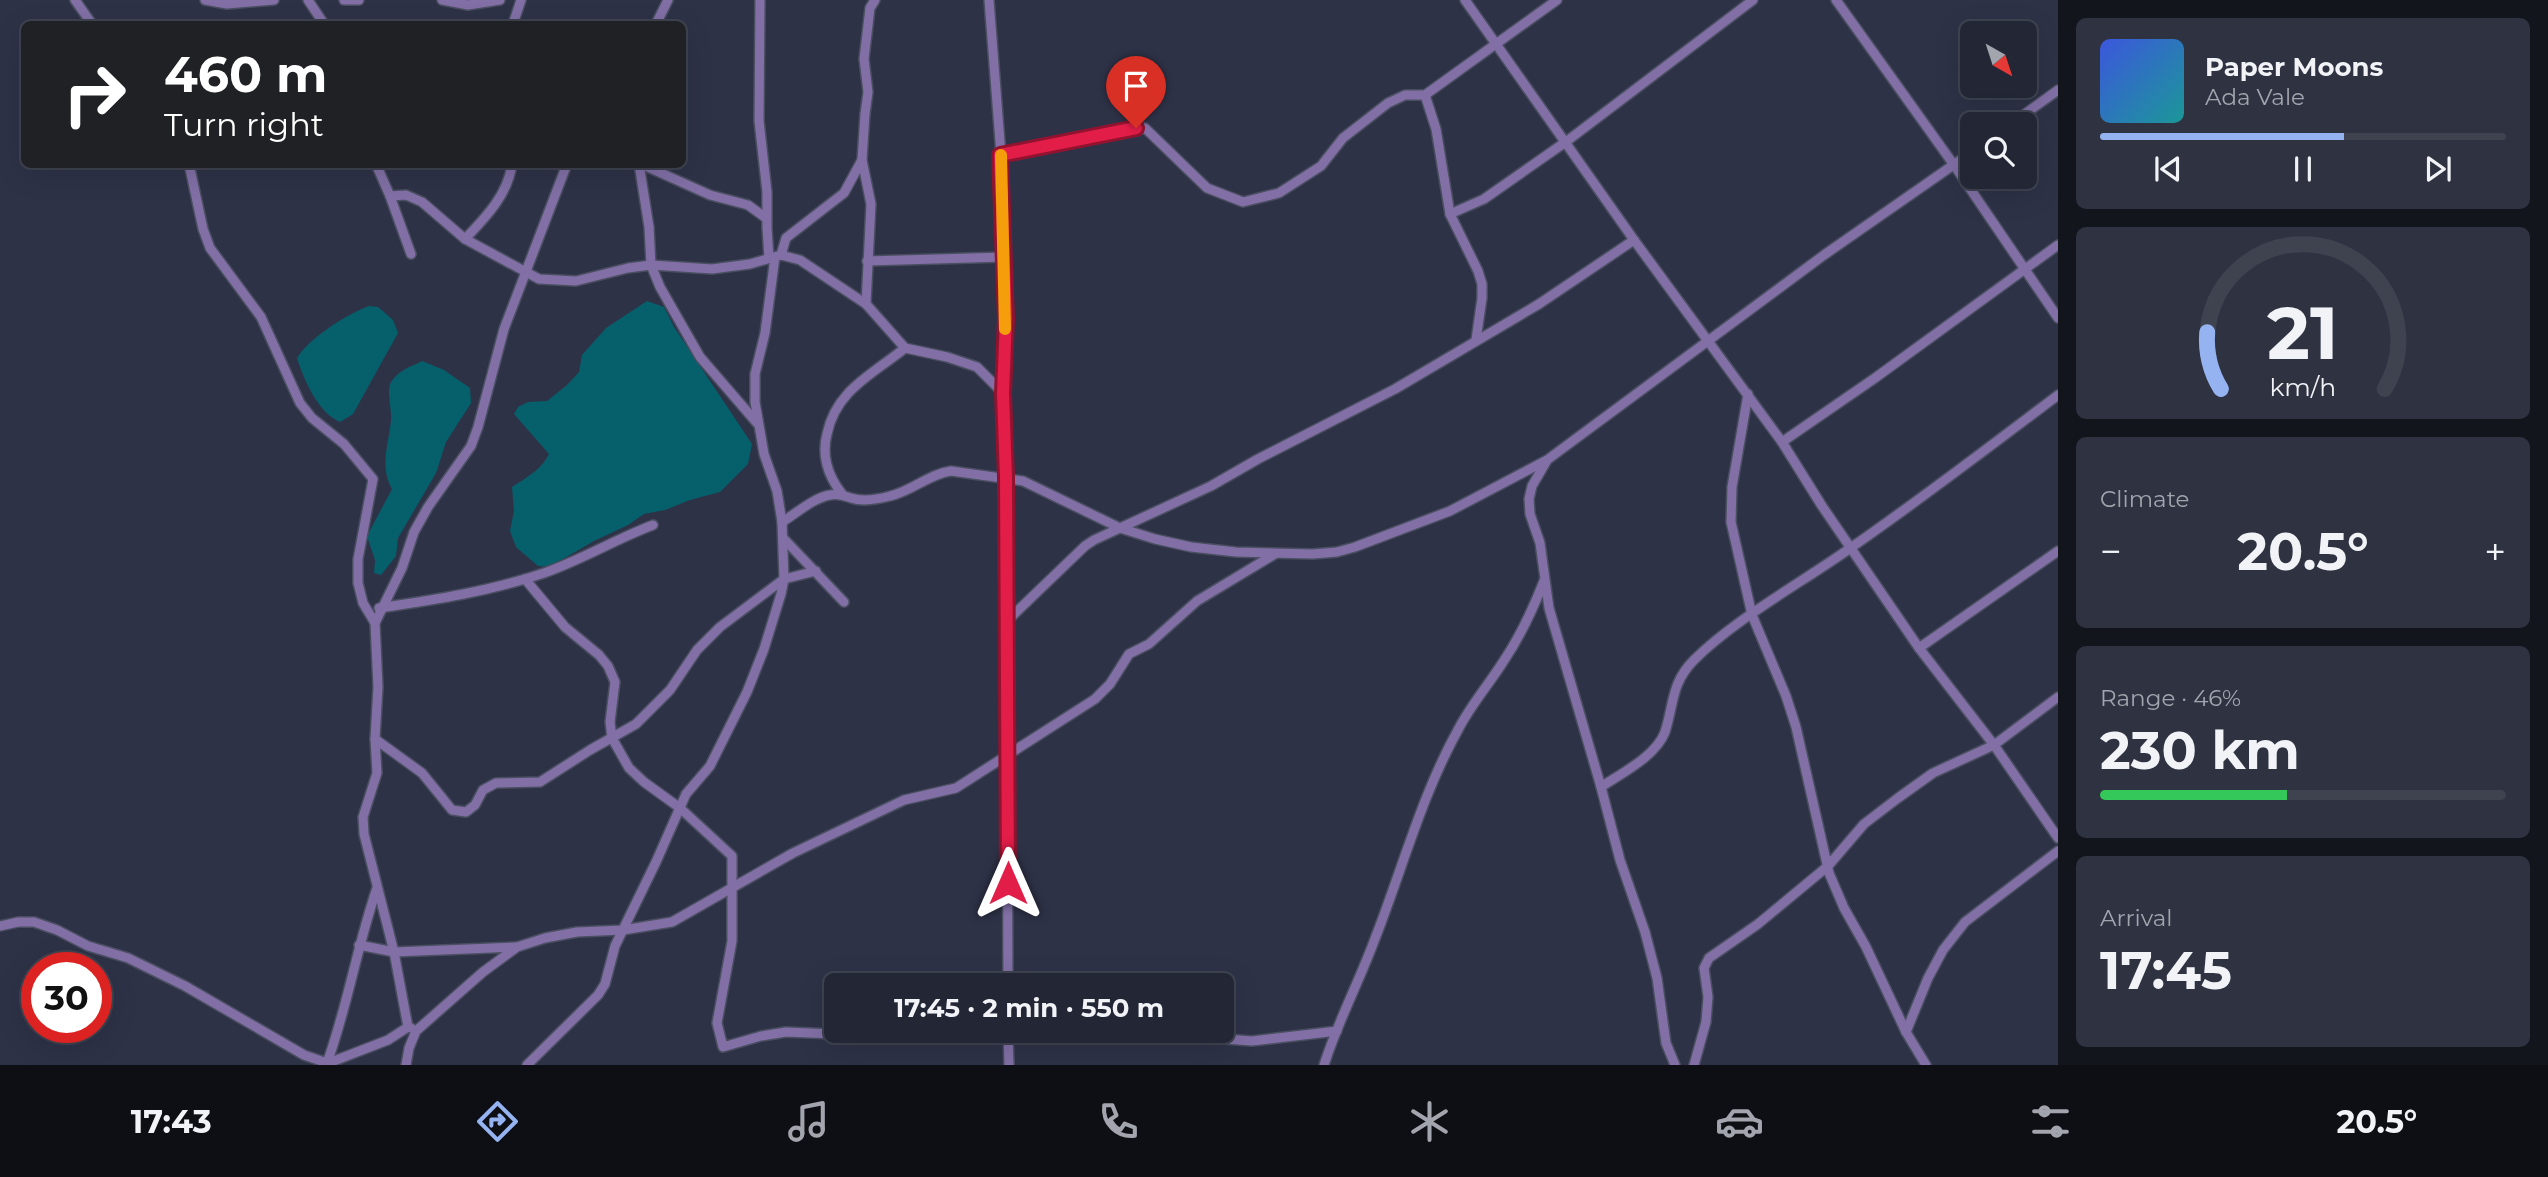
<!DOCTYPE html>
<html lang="en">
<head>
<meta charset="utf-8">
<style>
	:root { --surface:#222635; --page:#2e3241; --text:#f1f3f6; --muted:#a2a5ad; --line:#3f4350; --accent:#95b2f1 }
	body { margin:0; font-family:Montserrat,sans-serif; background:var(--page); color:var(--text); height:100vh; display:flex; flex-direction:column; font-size:26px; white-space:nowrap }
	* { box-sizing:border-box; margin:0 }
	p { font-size:23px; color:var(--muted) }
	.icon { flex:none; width:38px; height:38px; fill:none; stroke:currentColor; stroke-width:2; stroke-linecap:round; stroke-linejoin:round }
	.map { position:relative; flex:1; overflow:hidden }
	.panel { display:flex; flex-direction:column; gap:18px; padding:18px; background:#13151d; width:490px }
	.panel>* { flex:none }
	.banner { position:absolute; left:21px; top:21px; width:665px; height:147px; border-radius:10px; box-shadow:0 7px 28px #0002,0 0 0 2px var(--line); background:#202124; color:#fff; overflow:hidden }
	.needle { width:46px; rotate:141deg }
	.buttons { position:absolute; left:1960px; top:21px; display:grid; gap:14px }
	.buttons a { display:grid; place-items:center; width:77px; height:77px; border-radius:10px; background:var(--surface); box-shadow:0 7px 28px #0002,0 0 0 2px var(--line); font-size:35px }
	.speed { position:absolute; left:21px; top:952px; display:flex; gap:14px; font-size:35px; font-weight:700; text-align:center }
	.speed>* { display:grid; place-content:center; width:91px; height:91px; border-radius:50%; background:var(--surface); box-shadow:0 7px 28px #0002,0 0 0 2px var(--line); line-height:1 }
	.speed .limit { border:10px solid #d22; background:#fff; color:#111 }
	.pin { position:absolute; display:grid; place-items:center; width:60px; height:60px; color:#fff; margin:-72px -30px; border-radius:50% 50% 50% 0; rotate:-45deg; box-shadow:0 0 7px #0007 }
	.pin .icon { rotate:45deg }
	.me { position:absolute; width:77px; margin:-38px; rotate:0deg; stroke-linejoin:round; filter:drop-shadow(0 0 5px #0008) }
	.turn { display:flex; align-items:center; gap:24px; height:147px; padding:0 28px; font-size:32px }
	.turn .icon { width:91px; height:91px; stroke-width:2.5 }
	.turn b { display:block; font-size:49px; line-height:60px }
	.big { font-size:52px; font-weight:700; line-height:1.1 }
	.panel .tile { flex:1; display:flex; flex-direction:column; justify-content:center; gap:10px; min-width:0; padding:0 24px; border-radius:10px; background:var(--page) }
	.panel .dial { align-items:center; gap:0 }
	.dial svg { height:182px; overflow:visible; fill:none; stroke:var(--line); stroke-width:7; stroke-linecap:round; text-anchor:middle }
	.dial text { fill:var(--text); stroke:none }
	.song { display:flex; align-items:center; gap:21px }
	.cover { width:84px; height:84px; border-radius:10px; background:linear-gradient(135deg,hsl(230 70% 55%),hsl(180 70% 35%)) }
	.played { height:7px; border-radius:4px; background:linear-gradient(90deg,var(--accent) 60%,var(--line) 60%) }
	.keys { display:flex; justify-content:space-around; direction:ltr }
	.heat { display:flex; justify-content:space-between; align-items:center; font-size:38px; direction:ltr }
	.charge { height:10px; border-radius:5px; background:linear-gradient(90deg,#34c759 46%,var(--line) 0) }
	.trip { position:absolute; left:824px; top:973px; width:410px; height:70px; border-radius:10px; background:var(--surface); box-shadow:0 7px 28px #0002,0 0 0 2px var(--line); font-weight:700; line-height:70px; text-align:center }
	.dock { display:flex; height:112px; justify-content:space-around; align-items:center; background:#0e0f15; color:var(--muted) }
	.dock .icon { width:49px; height:49px }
	.dock .selected { color:var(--accent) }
	.dock b { font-size:32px; color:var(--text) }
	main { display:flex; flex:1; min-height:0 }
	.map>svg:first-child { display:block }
	.water { fill:#05606c }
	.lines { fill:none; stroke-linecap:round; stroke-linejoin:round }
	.street-casing { stroke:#4a4e61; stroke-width:12 }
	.street { stroke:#816fa5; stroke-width:9 }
	.route-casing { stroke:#92132f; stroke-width:18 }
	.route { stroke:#e11d48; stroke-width:12 }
	.slow { stroke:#f59e0b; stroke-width:12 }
</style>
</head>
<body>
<main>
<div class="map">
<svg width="2058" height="1065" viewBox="0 0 2058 1065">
	<rect width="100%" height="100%" fill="#2e3247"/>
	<g class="water">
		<path d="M647 301 664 307 674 327 752 444 748 464 720 492 690 500 665 510 644 514 628 525 594 541 549 567 538 566 516 547 510 531 514 511 512 487C526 478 542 469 549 454L514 414 518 407 528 402 547 401 567 385 579 372 582 355 606 328Z"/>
		<path d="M369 306 378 307 393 320 398 333 353 414 340 422C318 413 304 380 297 358 309 338 347 314 369 306Z"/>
		<path d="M422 361 444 370 470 388 471 403 446 442 436 473 398 538 396 556 381 575 374 573 375 560 367 536 392 489C379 466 389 444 391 420 392 408 386 392 391 382 399 370 410 367 422 361Z"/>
	</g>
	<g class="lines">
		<defs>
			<g id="street">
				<polyline points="75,0 92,24"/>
				<polyline points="205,0 227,4 274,0"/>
				<polyline points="308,0 324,24"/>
				<polyline points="344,0 359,0"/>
				<polyline points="442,0 468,5 500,0"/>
				<polyline points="760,0 759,121 767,192 767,228 769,258"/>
				<polyline points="989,0 1001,155 1005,257 1003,393 1006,477 1008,985"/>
				<polyline points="1465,0 1634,240 1782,442 1822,506 1919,648 1994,745 2058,838"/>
				<polyline points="1836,0 1954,165 2058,318"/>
				<polyline points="513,24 521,0"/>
				<polyline points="656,24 668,0"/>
				<polyline points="1425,95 1436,129 1450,214 1478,271 1482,284 1482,298 1476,340"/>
				<polyline points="2011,124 2058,90"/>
				<polyline points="1001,155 1145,128 1207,188 1243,202 1279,193 1321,166 1343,138 1388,103 1405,95 1425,95 1557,0"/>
				<polyline points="189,164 203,229 210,248 261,317 300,403 312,418 344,444 373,479 358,559 358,583 363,603 375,623 378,687 375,739 377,773 363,817 364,834 394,952 408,1027"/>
				<polyline points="376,164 390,196 411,254"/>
				<polyline points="639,164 649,227 651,265 660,287 700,357 757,423"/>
				<polyline points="641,164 710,195 748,205 766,218"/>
				<polyline points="390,196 406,195 422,202 465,239 539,279 576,281 628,268 651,265 712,269 750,264 781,255 800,260 866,304 905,348 947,357 977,367 1003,393"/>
				<polyline points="1450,214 1484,199 1567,141 1753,0"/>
				<path d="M465 239C485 218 508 195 512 164"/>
				<polyline points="781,255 786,238 844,193 862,160"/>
				<polyline points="867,261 1005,257"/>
				<polyline points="866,304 871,204 862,160 865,114 868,92 864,59 870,8 875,0"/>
				<polyline points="1748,394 1732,487 1731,522 1752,615 1786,696 1796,727 1829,873 1844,908 1866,947 1906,1032 1926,1065"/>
				<polyline points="1782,442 1875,378 2058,245"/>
				<polyline points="1546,462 1532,486 1529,499 1530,514 1540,543 1549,608 1601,787 1620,860 1645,932 1657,978 1666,1043 1675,1065"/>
				<path d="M842 494C828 476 821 457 827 434 836 390 873 374 905 348"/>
				<path d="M782 522C797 513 813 498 830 495 839 493 844 496 851 498 863 502 879 499 890 496 912 491 929 474 951 471L1023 481 1120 528 1155 539 1191 547 1236 552 1313 554 1337 552 1355 547 1450 511 1547 460 1824 255 1972 152"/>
				<polyline points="784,539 844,602"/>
				<polyline points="525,579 565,627 599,655 608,666 615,682 610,722 612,738 629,768 644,782 680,808 732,856 732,941 717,1023 723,1047 761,1036 786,1032 859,1035 993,1031"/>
				<path d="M379 608C434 600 491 591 544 573 581 560 616 539 653 525"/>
				<polyline points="1007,621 1085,546 1094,540 1211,486 1258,459 1395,389 1539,304 1634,240"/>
				<polyline points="375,623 402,568 414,532 428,507 471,446 478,427 504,329 567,164"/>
				<polyline points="1919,648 2058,551"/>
				<polyline points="375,739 422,773 452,810 466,812 475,805 483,790 496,783 540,782 590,750 636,724 670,690 697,650 720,627 784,579 816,571"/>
				<path d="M1601 787C1622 773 1656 756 1665 732 1674 704 1671 683 1694 660 1735 619 1801 583 1849 549 1920 500 1989 447 2058 395"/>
				<path d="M0 926 18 922H34L57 930 88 946 128 958 185 986 304 1055 327 1063C348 1005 357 946 377 888"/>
				<polyline points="359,945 394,952 516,947"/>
				<polyline points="1008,1031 1009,1065"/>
				<polyline points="1091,1031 1183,1032 1225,1039 1252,1041 1337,1031"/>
				<polyline points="1906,1032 1928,978 1943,950 1965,922 2058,851"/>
				<polyline points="326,1064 388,1040 408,1027 411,1028"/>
				<polyline points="406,1065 409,1048 416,1031 483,972 517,947 545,938 577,932 623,930 672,922 793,853 904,800 956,788 1095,699 1110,684 1129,654 1149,644 1197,601 1275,554"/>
				<polyline points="527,1065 598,995 605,984 615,946 656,862 686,794 710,766 747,692 764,649 781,594 784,579 782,522 777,491 764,454 755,402 755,374 765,333 775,257"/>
				<path d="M1324 1065C1338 1021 1360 980 1376 936 1403 867 1422 794 1459 728 1471 705 1489 684 1503 662 1520 637 1533 609 1544 581"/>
				<polyline points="1694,1065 1706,1022 1708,997 1704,968 1709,958 1758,924 1828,866 1864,824 1898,798 1933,773 1994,745 2058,697"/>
			</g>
		</defs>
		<use href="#street" class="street-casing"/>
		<use href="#street" class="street"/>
	</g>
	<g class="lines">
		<defs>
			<polyline id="route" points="1008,883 1006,477 1003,393 1006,319 1000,155 1136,128"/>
		</defs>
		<use href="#route" class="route-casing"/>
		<use href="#route" class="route"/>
		<polyline class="slow" points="1001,155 1005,329"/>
	</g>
</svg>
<div class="buttons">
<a><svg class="needle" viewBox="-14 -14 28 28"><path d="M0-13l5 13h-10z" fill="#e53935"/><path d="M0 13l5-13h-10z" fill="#a2a5ad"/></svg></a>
<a><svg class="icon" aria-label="search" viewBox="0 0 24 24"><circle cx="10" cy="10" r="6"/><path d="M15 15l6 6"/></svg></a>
</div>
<div class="speed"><div class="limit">30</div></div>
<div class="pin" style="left:1136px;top:128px;background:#d93025"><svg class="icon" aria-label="arrive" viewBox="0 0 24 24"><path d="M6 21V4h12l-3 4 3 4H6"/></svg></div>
<svg class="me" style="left:1008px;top:883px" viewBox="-20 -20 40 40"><path d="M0-17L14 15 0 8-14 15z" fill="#e11d48" stroke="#fff" stroke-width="4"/></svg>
<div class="trip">17:45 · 2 min · 550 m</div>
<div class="banner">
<div class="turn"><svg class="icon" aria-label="right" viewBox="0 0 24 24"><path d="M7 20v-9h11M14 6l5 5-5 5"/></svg><div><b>460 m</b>Turn right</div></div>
</div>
</div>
<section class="panel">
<div class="tile">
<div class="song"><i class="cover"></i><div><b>Paper Moons</b><p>Ada Vale</p></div></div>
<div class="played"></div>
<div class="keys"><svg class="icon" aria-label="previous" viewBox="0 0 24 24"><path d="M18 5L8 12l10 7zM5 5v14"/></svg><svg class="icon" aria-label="pause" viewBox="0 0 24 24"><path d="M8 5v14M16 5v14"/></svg><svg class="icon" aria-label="next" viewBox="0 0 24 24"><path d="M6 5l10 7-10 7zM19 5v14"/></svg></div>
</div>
<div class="tile dial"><svg viewBox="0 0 100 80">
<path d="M14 69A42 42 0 1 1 86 69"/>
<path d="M14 69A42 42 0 0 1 8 44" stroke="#95b2f1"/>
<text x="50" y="56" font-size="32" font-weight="700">21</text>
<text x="50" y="72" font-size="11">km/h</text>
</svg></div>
<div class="tile"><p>Climate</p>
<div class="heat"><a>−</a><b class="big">20.5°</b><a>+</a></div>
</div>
<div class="tile"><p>Range · 46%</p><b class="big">230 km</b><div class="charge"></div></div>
<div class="tile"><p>Arrival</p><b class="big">17:45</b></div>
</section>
</main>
<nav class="dock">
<b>17:43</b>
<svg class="icon selected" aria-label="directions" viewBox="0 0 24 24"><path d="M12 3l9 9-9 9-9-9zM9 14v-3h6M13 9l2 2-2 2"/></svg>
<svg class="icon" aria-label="music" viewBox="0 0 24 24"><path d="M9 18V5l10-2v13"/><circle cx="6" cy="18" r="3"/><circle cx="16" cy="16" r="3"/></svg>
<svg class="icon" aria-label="phone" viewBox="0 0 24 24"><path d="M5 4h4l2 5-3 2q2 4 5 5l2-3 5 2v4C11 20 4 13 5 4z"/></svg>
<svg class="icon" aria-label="climate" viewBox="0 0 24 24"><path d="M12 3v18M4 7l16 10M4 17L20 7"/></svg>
<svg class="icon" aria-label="car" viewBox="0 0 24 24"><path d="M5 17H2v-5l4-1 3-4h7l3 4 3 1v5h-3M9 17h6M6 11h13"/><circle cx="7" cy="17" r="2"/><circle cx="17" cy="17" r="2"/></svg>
<svg class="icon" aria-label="filters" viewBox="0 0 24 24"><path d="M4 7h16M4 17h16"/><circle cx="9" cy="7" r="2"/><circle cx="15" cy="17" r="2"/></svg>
<b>20.5°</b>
</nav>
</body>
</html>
